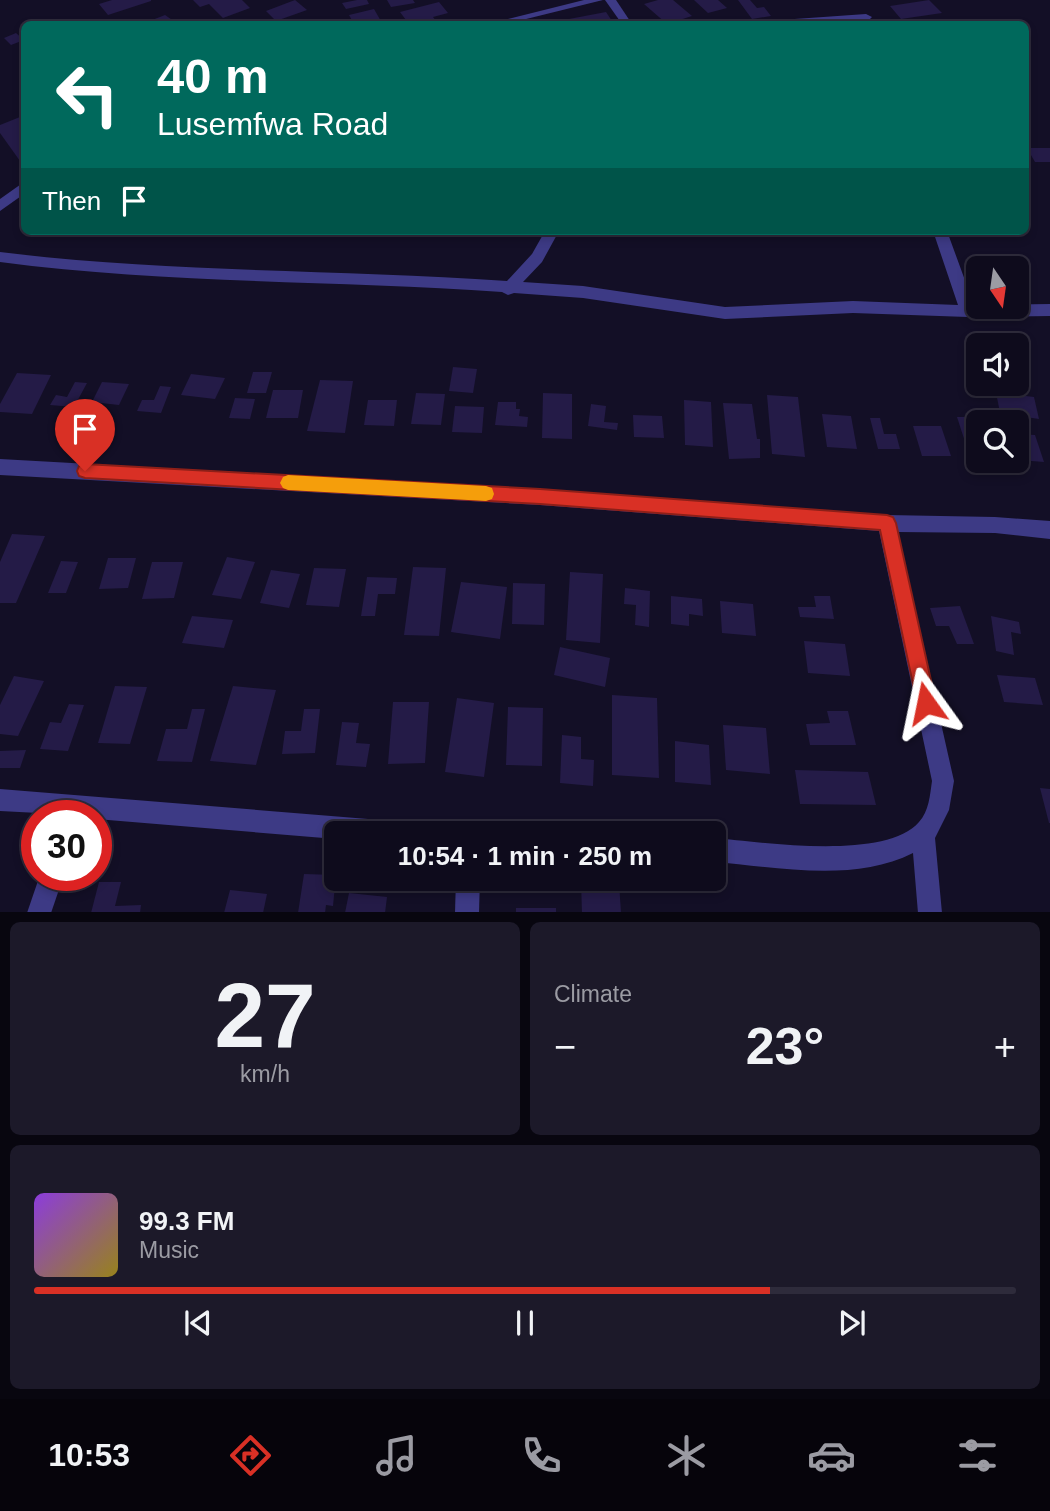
<!DOCTYPE html>
<html lang="en">
<head>
<meta charset="utf-8">
<style>
	:root { --surface:#0e0b1c; --page:#1c1929; --text:#f1f3f6; --muted:#9b9ba3; --line:#2e2b3b; --accent:#d93025 }
	body { margin:0; font-family:Arial,sans-serif; background:var(--page); color:var(--text); height:100vh; display:flex; flex-direction:column; font-size:26px; white-space:nowrap }
	* { box-sizing:border-box; margin:0 }
	p { font-size:23px; color:var(--muted) }
	.icon { flex:none; width:38px; height:38px; fill:none; stroke:currentColor; stroke-width:2; stroke-linecap:round; stroke-linejoin:round }
	.map { position:relative; height:912px; overflow:hidden }
	.drawer { display:flex; flex-direction:column; gap:10px; padding:10px; background:#08060f; flex:1 }
	.drawer>* { flex:none }
	.guide { position:absolute; left:21px; top:21px; width:1008px; height:214px; border-radius:10px; box-shadow:0 4px 10px #0003,0 0 0 2px var(--line); background:#00695c; color:#fff; overflow:hidden }
	.needle { width:46px; rotate:167deg }
	.fabs { position:absolute; left:966px; top:256px; display:grid; gap:14px }
	.fabs a { display:grid; place-items:center; width:63px; height:63px; border-radius:10px; background:var(--surface); box-shadow:0 4px 10px #0003,0 0 0 2px var(--line); font-size:35px }
	.speed { position:absolute; left:21px; top:800px; display:flex; gap:14px; font-size:35px; font-weight:700; text-align:center }
	.speed>* { display:grid; place-content:center; width:91px; height:91px; border-radius:50%; background:var(--surface); box-shadow:0 4px 10px #0003,0 0 0 2px var(--line); line-height:1 }
	.speed .limit { border:10px solid #d22; background:#fff; color:#111 }
	.pin { position:absolute; display:grid; place-items:center; width:60px; height:60px; color:#fff; margin:-72px -30px; border-radius:50% 50% 50% 0; rotate:-45deg; box-shadow:0 0 7px #0007 }
	.pin .icon { rotate:45deg }
	.me { position:absolute; width:77px; margin:-38px; rotate:348deg; stroke-linejoin:round; filter:drop-shadow(0 0 5px #0008) }
	.turn { display:flex; align-items:center; gap:24px; height:147px; padding:0 21px; font-size:32px }
	.turn .icon { width:91px; height:91px; stroke-width:2.5 }
	.turn b { display:block; font-size:49px; line-height:60px }
	.then { display:flex; align-items:center; height:66px; padding:0 21px; background:#0003; gap:14px; font-size:26px }
	.big { font-size:52px; font-weight:800; line-height:1.1 }
	.drawer .card { flex:1; display:flex; flex-direction:column; justify-content:center; gap:10px; min-width:0; padding:0 24px; border-radius:10px; background:var(--page) }
	.drawer .dial { align-items:center; gap:0 }
	.dial b { font-size:91px; line-height:1 }
	.song { display:flex; align-items:center; gap:21px }
	.cover { width:84px; height:84px; border-radius:10px; background:linear-gradient(135deg,hsl(270 70% 55%),hsl(50 70% 35%)) }
	.played { height:7px; border-radius:4px; background:linear-gradient(90deg,var(--accent) 75%,var(--line) 75%) }
	.keys { display:flex; justify-content:space-around; direction:ltr }
	.heat { display:flex; justify-content:space-between; align-items:center; font-size:38px; direction:ltr }
	.drawer .tiles { flex:1; display:grid; gap:10px; grid-template-columns:1fr 1fr }
	.card:last-child { grid-column:span 2 }
	.trip { position:absolute; left:324px; top:821px; width:402px; height:70px; border-radius:10px; background:var(--surface); box-shadow:0 4px 10px #0003,0 0 0 2px var(--line); font-weight:800; line-height:70px; text-align:center }
	.menu { display:flex; height:112px; justify-content:space-around; align-items:center; background:#06040b; color:var(--muted) }
	.menu .icon { width:49px; height:49px }
	.menu .active { color:var(--accent) }
	.menu b { font-size:32px; color:var(--text) }
	.map>svg:first-child { display:block }
	.building { fill:#241b47 }
	.lines { fill:none; stroke-linecap:round; stroke-linejoin:round }
	.minor { fill:#3d3a85; fill-rule:evenodd }
	.route { fill:#d93025; stroke:#8d1f18; stroke-width:2 }
	.slow { fill:#f59e0b }
</style>
</head>
<body>
<div class="map">
<svg width="1050" height="913" viewBox="0 0 1050 913">
	<rect width="100%" height="100%" fill="#130f26"/>
	<g class="building">
		<polygon points="112,0 151,0 151,1 108,15 99,4"/>
		<polygon points="193,0 242,0 250,8 223,18 209,4 200,7"/>
		<polygon points="295,0 307,10 276,21 266,11"/>
		<polygon points="357,0 367,0 369,4 346,9 342,3"/>
		<polygon points="387,0 413,0 415,3 391,7"/>
		<polygon points="658,0 673,0 692,16 667,24 644,4"/>
		<polygon points="694,0 718,0 727,8 708,13"/>
		<polygon points="738,0 750,0 757,8 764,7 771,16 752,19"/>
		<polygon points="929,0 942,13 901,19 890,6"/>
		<polygon points="439,2 448,13 433,17 436,21 421,24 409,24 400,12"/>
		<polygon points="374,9 382,23 390,21 392,24 354,24 349,15"/>
		<polygon points="606,12 614,24 573,24 569,19"/>
		<polygon points="165,15 178,24 142,24"/>
		<polygon points="16,33 24,40 11,45 4,38"/>
		<polygon points="20,117 24,122 24,160 20,161 0,133 0,125"/>
		<polygon points="1027,148 1050,148 1050,162 1035,162"/>
		<polygon points="453,367 477,369 473,393 449,391"/>
		<polygon points="253,372 272,372 266,393 247,393"/>
		<polygon points="17,373 51,375 32,414 0,412 0,404"/>
		<polygon points="191,374 225,378 215,399 181,395"/>
		<polygon points="320,380 353,381 345,433 307,431"/>
		<polygon points="75,382 87,383 74,407 50,405 56,395 67,397"/>
		<polygon points="102,382 129,384 119,405 92,402"/>
		<polygon points="160,386 171,387 161,413 137,411 142,400 154,400"/>
		<polygon points="273,390 303,390 298,418 266,418"/>
		<polygon points="996,392 1034,397 1039,419 1000,413"/>
		<polygon points="416,393 445,394 441,425 411,424"/>
		<polygon points="543,393 572,394 572,439 542,438"/>
		<polygon points="767,395 798,397 805,457 772,454"/>
		<polygon points="235,398 255,399 250,419 229,418"/>
		<polygon points="368,400 397,400 394,426 364,425"/>
		<polygon points="684,400 711,402 713,447 685,445"/>
		<polygon points="498,402 516,402 516,409 520,409 519,416 528,417 527,427 495,425"/>
		<polygon points="723,403 752,404 757,439 760,439 760,458 729,459"/>
		<polygon points="591,404 606,406 604,422 618,423 617,430 588,426"/>
		<polygon points="455,406 484,407 482,433 452,432"/>
		<polygon points="822,414 851,416 857,449 827,447"/>
		<polygon points="633,415 662,416 664,438 634,437"/>
		<polygon points="957,417 970,417 978,442 978,451 968,451"/>
		<polygon points="870,418 880,418 884,434 896,434 900,449 878,449"/>
		<polygon points="913,426 941,426 951,456 922,456"/>
		<polygon points="1017,434 1035,435 1044,462 1019,460"/>
		<polygon points="12,534 45,536 16,603 0,603 0,562"/>
		<polygon points="227,557 255,562 241,599 212,595"/>
		<polygon points="108,558 136,558 128,588 99,589"/>
		<polygon points="61,561 78,562 66,593 48,593"/>
		<polygon points="152,562 183,562 174,598 142,599"/>
		<polygon points="413,567 446,568 439,636 404,635"/>
		<polygon points="314,568 346,569 339,607 306,605"/>
		<polygon points="271,570 300,574 289,608 260,603"/>
		<polygon points="570,572 603,574 600,643 566,640"/>
		<polygon points="367,577 397,578 395,594 378,594 375,616 361,616"/>
		<polygon points="461,582 507,587 500,639 451,632"/>
		<polygon points="513,583 545,584 544,625 512,624"/>
		<polygon points="625,588 650,591 649,627 635,625 636,605 624,604"/>
		<polygon points="671,596 702,599 703,616 689,614 689,626 671,624"/>
		<polygon points="814,596 830,596 834,619 800,617 798,607 816,607"/>
		<polygon points="720,601 753,604 756,636 722,633"/>
		<polygon points="960,606 974,644 957,644 949,626 936,626 930,608"/>
		<polygon points="192,616 233,620 224,648 182,643"/>
		<polygon points="991,616 1019,622 1021,634 1011,632 1014,655 996,651"/>
		<polygon points="804,641 845,644 850,676 808,673"/>
		<polygon points="560,647 610,658 605,687 554,675"/>
		<polygon points="997,675 1035,678 1043,705 1004,702"/>
		<polygon points="14,676 44,681 18,736 0,734 0,705"/>
		<polygon points="115,686 147,687 130,744 98,743"/>
		<polygon points="233,686 276,690 256,765 210,761"/>
		<polygon points="612,695 657,698 659,778 612,775"/>
		<polygon points="457,698 494,703 484,777 445,772"/>
		<polygon points="393,702 429,702 425,763 388,764"/>
		<polygon points="69,704 84,705 68,751 40,749 50,722 61,723"/>
		<polygon points="508,707 543,708 542,766 506,765"/>
		<polygon points="192,709 205,709 192,762 157,761 166,729 187,729"/>
		<polygon points="304,709 320,709 315,753 282,754 285,731 301,731"/>
		<polygon points="827,711 848,711 856,745 810,745 806,724 830,723"/>
		<polygon points="342,722 359,723 356,743 370,744 366,767 336,765"/>
		<polygon points="723,725 766,728 770,774 726,770"/>
		<polygon points="562,735 581,737 581,759 594,760 593,786 560,783"/>
		<polygon points="675,741 709,745 711,785 675,782"/>
		<polygon points="26,750 20,768 0,768 0,751"/>
		<polygon points="795,770 868,772 876,805 800,804"/>
		<polygon points="1040,788 1050,789 1050,823 1049,823"/>
		<polygon points="304,874 336,875 333,906 326,905 325,913 298,913"/>
		<polygon points="99,882 121,882 115,906 141,905 140,913 91,913"/>
		<polygon points="581,882 619,882 621,913 582,913"/>
		<polygon points="230,890 267,894 263,913 224,913"/>
		<polygon points="349,893 387,897 385,913 345,913"/>
		<rect x="516" y="908" width="40" height="5"/>
	</g>
	<g class="lines">
		<g class="minor">
			<polygon points="584,0 603,0 506,24 488,24"/>
			<polygon points="605,0 616,0 632,24 622,24"/>
			<polygon points="866,14 872,17 870,19 807,24 760,24 766,21"/>
			<polygon points="24,182 24,194 0,211 0,199"/>
			<path d="M545 231H559L542 262 523 282 583 286 725 307 853 301 958 305 933 231H947L974 305 1050 304V316L968 317 853 313 725 319 583 298 514 293 508 295 502 292C335 280 166 284 0 262V252C168 273 338 269 507 281L532 254Z"/>
			<path d="M0 459 540 489 887 515 995 517 1050 521V539L995 533 898 532 954 781 949 810 935 838 942 913H918L913 853C854 883 777 867 714 862V838C762 842 885 861 919 822 929 811 930 795 932 781L879 531 540 505 0 475Z"/>
			<polygon points="0,789 405,822 413,825 416,833 336,833 336,839 96,819 96,816 0,811"/>
			<polygon points="40,875 64,875 51,913 27,913"/>
			<polygon points="456,878 480,878 479,913 455,913"/>
		</g>
	</g>
	<polygon class="route" points="85,464 540,489 887,515 893,517 896,523 936,703 933,710 926,713 919,710 917,703 880,530 540,504 85,478 79,476 77,471 79,466"/>
	<polygon class="slow" points="288,475 486,486 492,488 494,494 492,499 486,501 288,490 283,488 280,483 283,477"/>
</svg>
<div class="fabs">
<a><svg class="needle" viewBox="-14 -14 28 28"><path d="M0-13l5 13h-10z" fill="#e53935"/><path d="M0 13l5-13h-10z" fill="#9b9ba3"/></svg></a>
<a><svg class="icon" aria-label="sound" viewBox="0 0 24 24"><path d="M4 9h4l5-4v14l-5-4H4zM17 9q2 3 0 6"/></svg></a>
<a><svg class="icon" aria-label="search" viewBox="0 0 24 24"><circle cx="10" cy="10" r="6"/><path d="M15 15l6 6"/></svg></a>
</div>
<div class="speed"><div class="limit">30</div></div>
<div class="pin" style="left:85px;top:471px;background:#d93025"><svg class="icon" aria-label="arrive" viewBox="0 0 24 24"><path d="M6 21V4h12l-3 4 3 4H6"/></svg></div>
<svg class="me" style="left:926px;top:703px" viewBox="-20 -20 40 40"><path d="M0-17L14 15 0 8-14 15z" fill="#d93025" stroke="#fff" stroke-width="4"/></svg>
<div class="trip">10:54 · 1 min · 250 m</div>
<div class="guide">
<div class="turn"><svg class="icon" aria-label="left" viewBox="0 0 24 24"><path d="M17 20v-9H6M10 6l-5 5 5 5"/></svg><div><b>40 m</b>Lusemfwa Road</div></div>
<div class="then">Then<svg class="icon" aria-label="arrive" viewBox="0 0 24 24"><path d="M6 21V4h12l-3 4 3 4H6"/></svg></div>
</div>
</div>
<section class="drawer">
<div class="tiles">
<div class="card dial"><b>27</b><p>km/h</p></div>
<div class="card"><p>Climate</p>
<div class="heat"><a>−</a><b class="big">23°</b><a>+</a></div>
</div>
<div class="card">
<div class="song"><i class="cover"></i><div><b>99.3 FM</b><p>Music</p></div></div>
<div class="played"></div>
<div class="keys"><svg class="icon" aria-label="previous" viewBox="0 0 24 24"><path d="M18 5L8 12l10 7zM5 5v14"/></svg><svg class="icon" aria-label="pause" viewBox="0 0 24 24"><path d="M8 5v14M16 5v14"/></svg><svg class="icon" aria-label="next" viewBox="0 0 24 24"><path d="M6 5l10 7-10 7zM19 5v14"/></svg></div>
</div>
</div>
</section>
<nav class="menu">
<b>10:53</b>
<svg class="icon active" aria-label="directions" viewBox="0 0 24 24"><path d="M12 3l9 9-9 9-9-9zM9 14v-3h6M13 9l2 2-2 2"/></svg>
<svg class="icon" aria-label="music" viewBox="0 0 24 24"><path d="M9 18V5l10-2v13"/><circle cx="6" cy="18" r="3"/><circle cx="16" cy="16" r="3"/></svg>
<svg class="icon" aria-label="phone" viewBox="0 0 24 24"><path d="M5 4h4l2 5-3 2q2 4 5 5l2-3 5 2v4C11 20 4 13 5 4z"/></svg>
<svg class="icon" aria-label="climate" viewBox="0 0 24 24"><path d="M12 3v18M4 7l16 10M4 17L20 7"/></svg>
<svg class="icon" aria-label="car" viewBox="0 0 24 24"><path d="M5 17H2v-5l4-1 3-4h7l3 4 3 1v5h-3M9 17h6M6 11h13"/><circle cx="7" cy="17" r="2"/><circle cx="17" cy="17" r="2"/></svg>
<svg class="icon" aria-label="filters" viewBox="0 0 24 24"><path d="M4 7h16M4 17h16"/><circle cx="9" cy="7" r="2"/><circle cx="15" cy="17" r="2"/></svg>
</nav>
</body>
</html>
